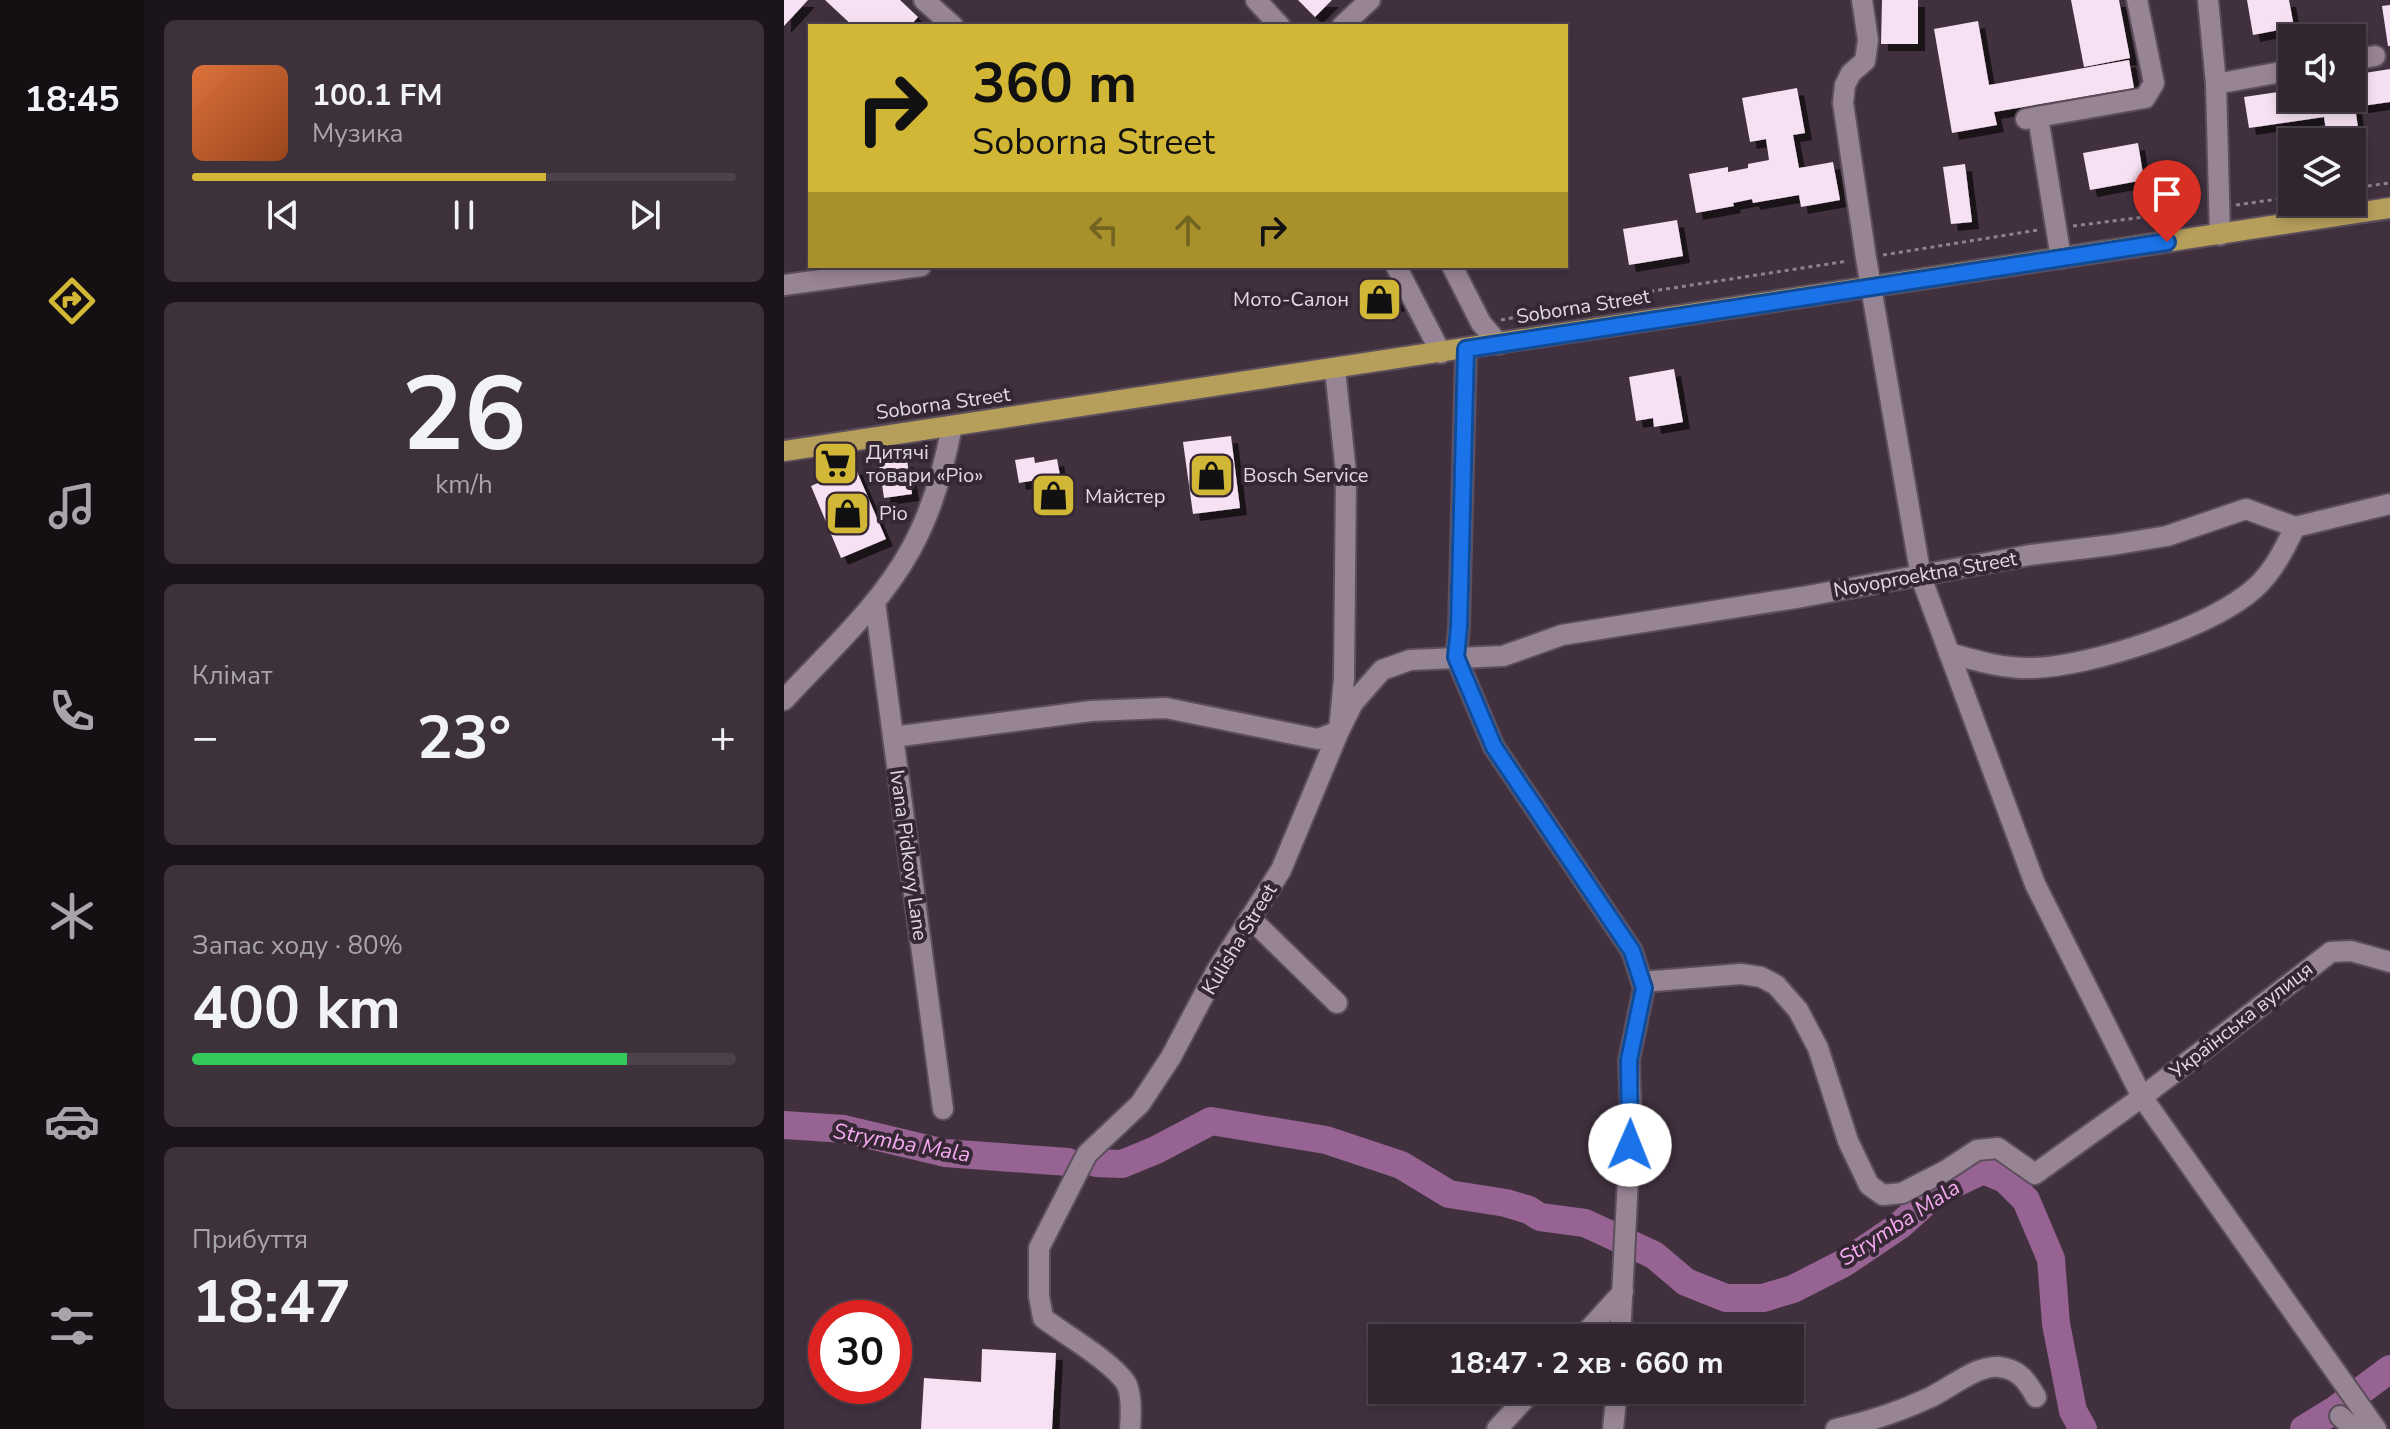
<!DOCTYPE html>
<html lang="uk">
<head>
<meta charset="utf-8">
<style>
	:root { --surface:#31252f; --page:#3d313b; --text:#f1f3f6; --muted:#a8a5aa; --line:#4c424b; --accent:#d2b635 }
	body { margin:0; font-family:"Nunito Sans",sans-serif; background:var(--page); color:var(--text); height:100vh; display:flex; flex-direction:column; font-size:30px; white-space:nowrap }
	* { box-sizing:border-box; margin:0 }
	p { font-size:26px; color:var(--muted) }
	.icon { flex:none; width:44px; height:44px; fill:none; stroke:currentColor; stroke-width:2; stroke-linecap:round; stroke-linejoin:round }
	.map { position:relative; flex:1; overflow:hidden }
	.drawer { display:flex; flex-direction:column; gap:20px; padding:20px; background:#1b141a; width:640px }
	.drawer>* { flex:none }
	.top-card { position:absolute; left:24px; top:24px; width:760px; height:244px; border-radius:0px; box-shadow:0 4px 12px #0003,0 0 0 2px var(--line); background:#d2b635; color:#111; overflow:hidden }
	.controls { position:absolute; left:1494px; top:24px; display:grid; gap:16px }
	.controls a { display:grid; place-items:center; width:88px; height:88px; border-radius:0px; background:var(--surface); box-shadow:0 4px 12px #0003,0 0 0 2px var(--line); font-size:40px }
	.speed { position:absolute; left:24px; top:1300px; display:flex; gap:16px; font-size:40px; font-weight:700; text-align:center }
	.speed>* { display:grid; place-content:center; width:104px; height:104px; border-radius:50%; background:var(--surface); box-shadow:0 4px 12px #0003,0 0 0 2px var(--line); line-height:1 }
	.speed .limit { border:12px solid #d22; background:#fff; color:#111 }
	.pin { position:absolute; display:grid; place-items:center; width:68px; height:68px; color:#fff; margin:-82px -34px; border-radius:50% 50% 50% 0; rotate:-45deg; box-shadow:0 0 8px #0007 }
	.pin .icon { rotate:45deg }
	.me { position:absolute; width:88px; margin:-44px; rotate:1deg; stroke-linejoin:round; filter:drop-shadow(0 0 6px #0008) }
	.turn { display:flex; align-items:center; gap:28px; height:168px; padding:0 32px; font-size:36px }
	.turn .icon { width:104px; height:104px; stroke-width:2.5 }
	.turn b { display:block; font-size:56px; line-height:68px }
	.lanes { display:flex; align-items:center; height:76px; padding:0 32px; background:#0003; justify-content:center; gap:40px; direction:ltr }
	.lanes .off { opacity:.35 }
	.big { font-size:60px; font-weight:700; line-height:1.1 }
	.drawer .tile { flex:1; display:flex; flex-direction:column; justify-content:center; gap:12px; min-width:0; padding:0 28px; border-radius:12px; background:var(--page) }
	.drawer .dial { align-items:center; gap:0 }
	.dial b { font-size:104px; line-height:1 }
	.song { display:flex; align-items:center; gap:24px }
	.cover { width:96px; height:96px; border-radius:12px; background:linear-gradient(135deg,hsl(20 70% 55%),hsl(20 70% 35%)) }
	.played { height:8px; border-radius:4px; background:linear-gradient(90deg,var(--accent) 65%,var(--line) 65%) }
	.keys { display:flex; justify-content:space-around; direction:ltr }
	.heat { display:flex; justify-content:space-between; align-items:center; font-size:44px; direction:ltr }
	.charge { height:12px; border-radius:6px; background:linear-gradient(90deg,#34c759 80%,var(--line) 0) }
	.trip { position:absolute; left:584px; top:1324px; width:436px; height:80px; border-radius:0px; background:var(--surface); box-shadow:0 4px 12px #0003,0 0 0 2px var(--line); font-weight:700; line-height:80px; text-align:center }
	main { display:flex; flex:1; min-height:0 }
	.dock { display:flex; flex-direction:column; width:144px; justify-content:space-around; align-items:center; background:#140f13; color:var(--muted) }
	.dock .icon { width:56px; height:56px }
	.dock .current { color:var(--accent) }
	.dock b { font-size:36px; color:var(--text) }
	.map>svg:first-child { display:block }
	.lines { fill:none; stroke-linecap:round; stroke-linejoin:round }
	.river { stroke:#966392; stroke-width:28 }
	.building { fill:#f5e1f3; filter:url(#shadow) }
	.minor-casing { stroke:#5c4f5b; stroke-width:24 }
	.major-casing { stroke:#5c4f5b; stroke-width:24 }
	.path { stroke:#8e818d; stroke-width:3; stroke-dasharray:4 4; stroke-linecap:butt }
	.minor { stroke:#978495; stroke-width:20 }
	.major { stroke:#b69e5b; stroke-width:20 }
	.route-casing { stroke:#114b97; stroke-width:20 }
	.route { stroke:#1a73e8; stroke-width:14 }
	.labels { text-anchor:middle; stroke-width:8; stroke-linejoin:round; paint-order:stroke }
	.poi-label { font-size:20px; fill:#e3d9e2; stroke:#362735; text-anchor:start }
	.street-label { font-size:20px; fill:#e3d9e2; stroke:#362735 }
	.water-label { font-size:22px; font-style:italic; fill:#f4aaef; stroke:#362735 }
</style>
</head>
<body>
<main>
<nav class="dock">
<b>18:45</b>
<svg class="icon current" aria-label="directions" viewBox="0 0 24 24"><path d="M12 3l9 9-9 9-9-9zM9 14v-3h6M13 9l2 2-2 2"/></svg>
<svg class="icon" aria-label="music" viewBox="0 0 24 24"><path d="M9 18V5l10-2v13"/><circle cx="6" cy="18" r="3"/><circle cx="16" cy="16" r="3"/></svg>
<svg class="icon" aria-label="phone" viewBox="0 0 24 24"><path d="M5 4h4l2 5-3 2q2 4 5 5l2-3 5 2v4C11 20 4 13 5 4z"/></svg>
<svg class="icon" aria-label="climate" viewBox="0 0 24 24"><path d="M12 3v18M4 7l16 10M4 17L20 7"/></svg>
<svg class="icon" aria-label="car" viewBox="0 0 24 24"><path d="M5 17H2v-5l4-1 3-4h7l3 4 3 1v5h-3M9 17h6M6 11h13"/><circle cx="7" cy="17" r="2"/><circle cx="17" cy="17" r="2"/></svg>
<svg class="icon" aria-label="filters" viewBox="0 0 24 24"><path d="M4 7h16M4 17h16"/><circle cx="9" cy="7" r="2"/><circle cx="15" cy="17" r="2"/></svg>
</nav>
<section class="drawer">
<div class="tile">
<div class="song"><i class="cover"></i><div><b>100.1 FM</b><p>Музика</p></div></div>
<div class="played"></div>
<div class="keys"><svg class="icon" aria-label="previous" viewBox="0 0 24 24"><path d="M18 5L8 12l10 7zM5 5v14"/></svg><svg class="icon" aria-label="pause" viewBox="0 0 24 24"><path d="M8 5v14M16 5v14"/></svg><svg class="icon" aria-label="next" viewBox="0 0 24 24"><path d="M6 5l10 7-10 7zM19 5v14"/></svg></div>
</div>
<div class="tile dial"><b>26</b><p>km/h</p></div>
<div class="tile"><p>Клімат</p>
<div class="heat"><a>−</a><b class="big">23°</b><a>+</a></div>
</div>
<div class="tile"><p>Запас ходу · 80%</p><b class="big">400 km</b><div class="charge"></div></div>
<div class="tile"><p>Прибуття</p><b class="big">18:47</b></div>
</section>
<div class="map">
<svg width="1606" height="1429" viewBox="0 0 1606 1429">
	<defs>
		<filter id="shadow"><feDropShadow dx="7" dy="7" stdDeviation="0" flood-color="#0009"/></filter>
	</defs>
	<rect width="100%" height="100%" fill="#41313f"/>
	<g class="lines">
		<g class="river">
			<polyline points="0,1125 60,1129 161,1153 284,1162"/>
			<polyline points="312,1163 338,1164 372,1150 427,1121 542,1140 617,1165 665,1194 722,1203 745,1210 756,1217 801,1223 870,1255 902,1282 942,1298 979,1298 1009,1289 1060,1263 1115,1226 1153,1192 1199,1170 1221,1179 1242,1200 1267,1259 1272,1324 1289,1411 1299,1429"/>
			<polyline points="1520,1429 1551,1410 1606,1369"/>
		</g>
	</g>
	<g class="building">
		<polygon points="0,0 24,0 0,26"/>
		<polygon points="41,0 116,0 134,17 126,26 69,26"/>
		<polygon points="514,0 548,0 531,17"/>
		<polygon points="1098,0 1134,0 1134,44 1097,44"/>
		<polygon points="1287,0 1335,0 1346,58 1300,67"/>
		<polygon points="1463,0 1505,0 1510,27 1469,35"/>
		<polygon points="1606,5 1606,46 1604,46 1598,6"/>
		<polygon points="1194,21 1205,85 1345,60 1350,88 1210,112 1213,125 1168,133 1150,29"/>
		<polygon points="1606,69 1606,102 1571,107 1575,134 1543,138 1540,117 1465,128 1460,97 1508,90 1508,98 1568,98 1568,75"/>
		<polygon points="1013,88 1021,133 1009,135 1015,168 1049,162 1056,200 1017,207 1015,195 969,203 968,199 949,203 950,206 912,213 905,174 944,167 944,172 964,168 964,164 985,160 982,139 966,142 958,98"/>
		<polygon points="1354,143 1360,180 1306,190 1299,153"/>
		<polygon points="1181,164 1188,222 1167,224 1159,167"/>
		<polygon points="893,220 899,256 845,265 839,229"/>
		<polygon points="606,283 614,304 586,314 578,293"/>
		<polygon points="890,369 899,422 870,427 869,418 852,421 845,377"/>
		<polygon points="447,436 456,508 409,514 399,442"/>
		<polygon points="250,457 251,463 273,459 282,508 264,511 258,479 235,483 231,460"/>
		<polygon points="123,460 128,494 100,498 95,464"/>
		<polygon points="71,467 102,539 57,558 27,486"/>
		<polygon points="198,1349 272,1353 268,1429 137,1429 140,1378 197,1382"/>
	</g>
	<g class="lines">
		<defs>
			<g id="minor">
				<polyline points="140,0 169,26"/>
				<polyline points="472,0 496,26"/>
				<polyline points="1078,0 1084,40 1081,61 1067,73 1061,85 1059,103 1082,258 1137,577 1251,884 1358,1097 1592,1429"/>
				<polyline points="1424,0 1432,84 1436,235"/>
				<polyline points="558,26 586,0"/>
				<polyline points="1568,60 1591,56"/>
				<polyline points="1432,84 1508,70"/>
				<polyline points="1254,117 1277,258"/>
				<polyline points="1242,119 1361,98 1370,83 1353,0"/>
				<polyline points="612,266 657,353"/>
				<polyline points="668,266 697,323 715,344"/>
				<polyline points="0,285 137,266"/>
				<polyline points="682,349 675,627 672,657 710,747 848,951 860,988 845,1060 847,1116 836,1338"/>
				<polyline points="91,602 159,1109"/>
				<path d="M1165 653C1193 661 1220 669 1249 668 1308 666 1428 627 1471 588 1489 572 1501 548 1511 527"/>
				<path d="M0 700C44 652 96 606 127 549 148 511 160 468 168 426"/>
				<polyline points="109,737 307,711 382,708 534,739 555,731 569,703 598,670 626,660 719,656 778,635 1018,597 1246,555 1328,545 1383,536 1462,509 1511,527 1606,504"/>
				<polyline points="466,918 553,1003"/>
				<polyline points="858,982 957,974 977,977 992,985 1014,1010 1034,1048 1064,1141 1085,1185 1099,1195 1118,1193 1161,1171 1193,1150 1214,1148 1251,1174 1358,1097 1547,952 1567,951 1606,962"/>
				<polyline points="797,1338 839,1292"/>
				<polyline points="1556,1416 1570,1429"/>
				<path d="M346 1429C347 1416 348 1397 343 1385 332 1364 280 1334 259 1318L255 1296V1248L303 1154 356 1104 387 1057 433 970 497 870 555 731 560 679 562 473 551 369"/>
				<polyline points="713,1429 749,1390"/>
				<polyline points="829,1429 833,1390"/>
				<path d="M1052 1429C1084 1422 1117 1411 1147 1397 1167 1387 1193 1365 1215 1367 1235 1369 1243 1381 1252 1397"/>
			</g>
			<polyline id="major" points="0,451 1606,208"/>
		</defs>
		<use href="#minor" class="minor-casing"/>
		<use href="#major" class="major-casing"/>
		<g class="path">
			<polyline points="1568,188 1606,183"/>
			<polyline points="1452,205 1508,197"/>
			<polyline points="1289,226 1416,210"/>
			<polyline points="1099,255 1254,230"/>
			<polyline points="717,320 843,295 1064,261"/>
		</g>
		<use href="#minor" class="minor"/>
		<use href="#major" class="major"/>
	</g>
	<g class="lines">
		<defs>
			<polyline id="route" points="846,1145 845,1060 860,988 848,951 710,747 672,657 675,627 682,349 1383,242"/>
		</defs>
		<use href="#route" class="route-casing"/>
		<use href="#route" class="route"/>
	</g>
	<defs>
		<symbol id="shop-square" viewBox="-11 -11 22 22"><rect x="-9" y="-9" width="18" height="18" rx="4" fill="#d2b635" stroke="#362735"/><path d="M-5-2.5h2.3a2.7 3.5 0 0 1 5.4 0H5L5.5 6h-11ZM-1.5-2.5h3a1.5 2.3 0 0 0-3 0Z" fill="#111"/></symbol>
		<symbol id="supermarket-square" viewBox="-11 -11 22 22"><rect x="-9" y="-9" width="18" height="18" rx="4" fill="#d2b635" stroke="#362735"/><path d="M-6-5.5h2.5l.6 2H6L4.5 2H-2.5L-4.4-4H-6ZM-1.5 3.2a1.3 1.3 0 1 0 .1 0ZM3 3.2a1.3 1.3 0 1 0 .1 0Z" fill="#111"/></symbol>
	</defs>
	<g fill-rule="evenodd">
		<use href="#shop-square" x="570" y="274" width="51" height="51"/>
		<use href="#supermarket-square" x="26" y="438" width="51" height="51"/>
		<use href="#shop-square" x="402" y="450" width="51" height="51"/>
		<use href="#shop-square" x="244" y="470" width="51" height="51"/>
		<use href="#shop-square" x="38" y="488" width="51" height="51"/>
	</g>
	<g class="labels">
		<g class="poi-label">
			<text x="565" y="306" text-anchor="end">Мото-Салон</text>
			<text x="82" y="459">Дитячі<tspan x="82" dy="23">товари «Ріо»</tspan></text>
			<text x="459" y="482">Bosch Service</text>
			<text x="301" y="503">Майстер</text>
			<text x="95" y="520">Ріо</text>
		</g>
		<g class="street-label">
			<text transform="translate(799 306) rotate(-9)" y="7">Soborna Street</text>
			<text transform="translate(159 403) rotate(-8)" y="7">Soborna Street</text>
			<text transform="translate(1141 574) rotate(-10)" y="7">Novoproektna Street</text>
			<text transform="translate(125 855) rotate(82)" y="7">Ivana Pidkovy Lane</text>
			<text transform="translate(455 939) rotate(-59)" y="7">Kulisha Street</text>
			<text transform="translate(1457 1020) rotate(-38)" y="7">Українська вулиця</text>
		</g>
		<g class="water-label">
			<text transform="translate(118 1142) rotate(10)" y="8">Strymba Mala</text>
			<text transform="translate(1115 1222) rotate(-33)" y="8">Strymba Mala</text>
		</g>
	</g>
</svg>
<div class="controls">
<a><svg class="icon" aria-label="sound" viewBox="0 0 24 24"><path d="M4 9h4l5-4v14l-5-4H4zM17 9q2 3 0 6"/></svg></a>
<a><svg class="icon" aria-label="layers" viewBox="0 0 24 24"><path d="M12 4l9 5-9 5-9-5zM3 14l9 5 9-5"/></svg></a>
</div>
<div class="speed"><div class="limit">30</div></div>
<div class="pin" style="left:1383px;top:242px;background:#d93025"><svg class="icon" aria-label="arrive" viewBox="0 0 24 24"><path d="M6 21V4h12l-3 4 3 4H6"/></svg></div>
<svg class="me" style="left:846px;top:1145px" viewBox="-20 -20 40 40"><circle r="19" fill="#fff"/><path d="M0-13L10 11 0 6-10 11z" fill="#1a73e8"/></svg>
<div class="trip">18:47 · 2 хв · 660 m</div>
<div class="top-card">
<div class="turn"><svg class="icon" aria-label="right" viewBox="0 0 24 24"><path d="M7 20v-9h11M14 6l5 5-5 5"/></svg><div><b>360 m</b>Soborna Street</div></div>
<div class="lanes"><svg class="icon off" aria-label="left" viewBox="0 0 24 24"><path d="M17 20v-9H6M10 6l-5 5 5 5"/></svg><svg class="icon off" aria-label="ahead" viewBox="0 0 24 24"><path d="M12 20V5M6 11l6-6 6 6"/></svg><svg class="icon" aria-label="right" viewBox="0 0 24 24"><path d="M7 20v-9h11M14 6l5 5-5 5"/></svg></div>
</div>
</div>
</main>
</body>
</html>
